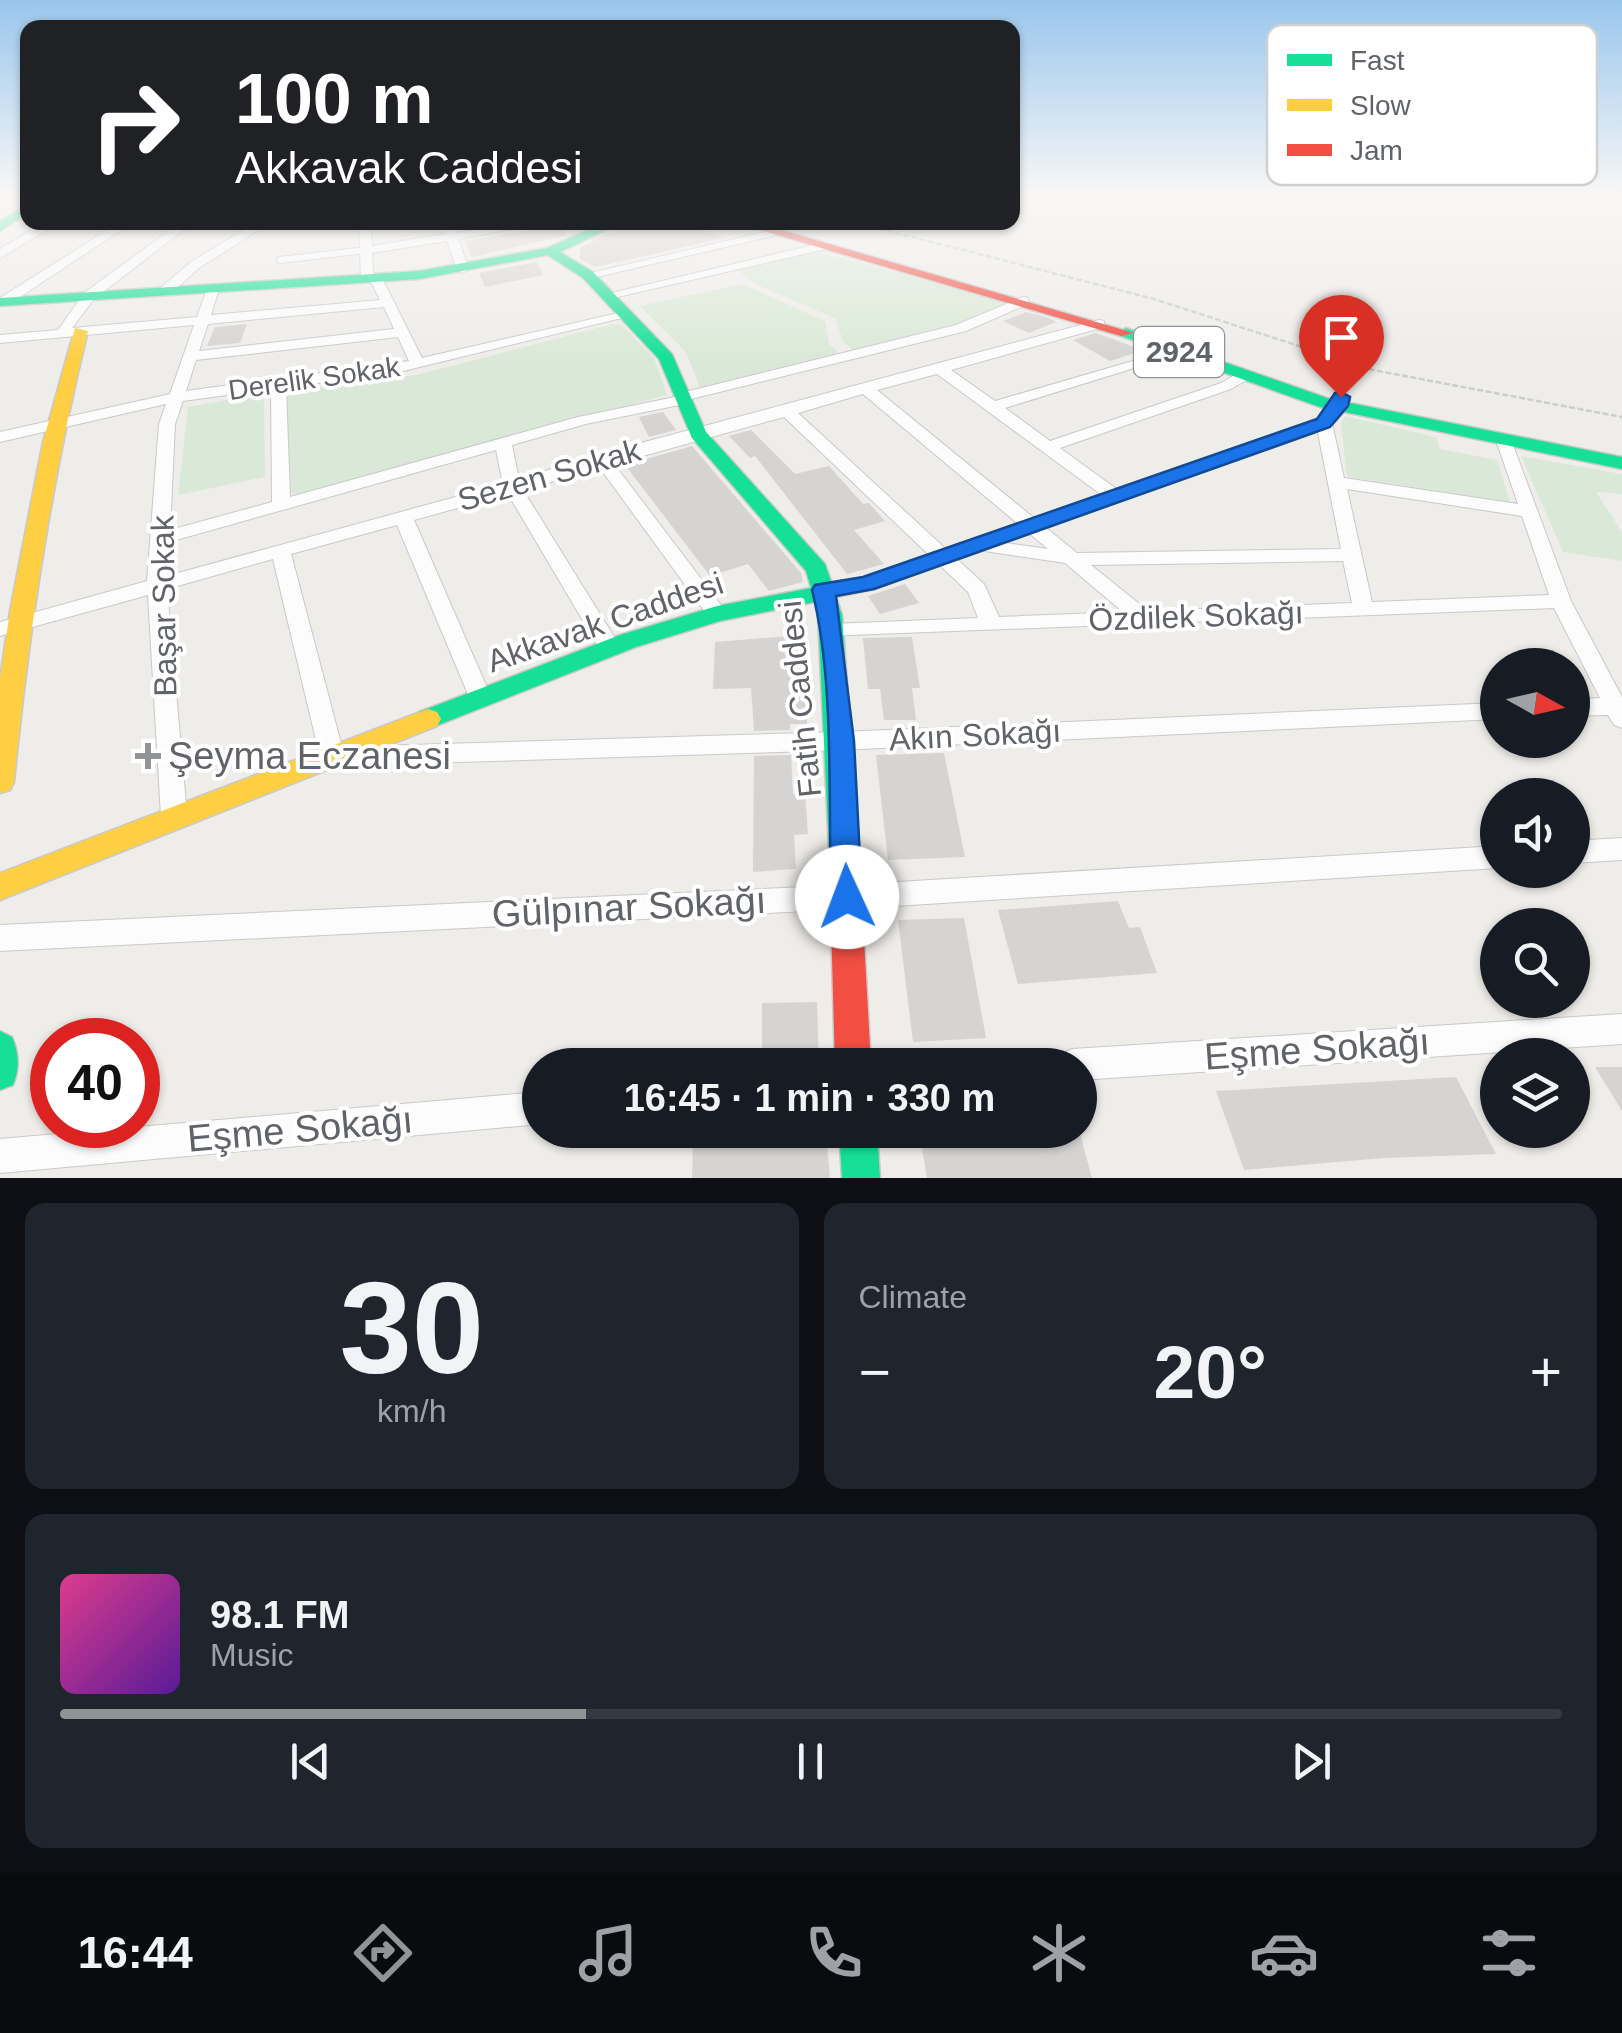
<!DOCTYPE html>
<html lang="en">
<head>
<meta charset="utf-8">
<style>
	:root { --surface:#171b24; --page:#20242c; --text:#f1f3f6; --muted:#9ea1a6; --line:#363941; --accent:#929395 }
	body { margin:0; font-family:Arial,sans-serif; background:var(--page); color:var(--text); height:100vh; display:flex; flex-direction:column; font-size:38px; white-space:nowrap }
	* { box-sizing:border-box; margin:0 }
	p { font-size:32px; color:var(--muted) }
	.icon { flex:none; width:55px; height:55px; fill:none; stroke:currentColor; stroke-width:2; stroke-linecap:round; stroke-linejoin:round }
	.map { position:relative; height:1178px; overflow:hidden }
	.sheet { display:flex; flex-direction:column; gap:25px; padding:25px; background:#0d0f14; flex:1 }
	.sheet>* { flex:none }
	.banner { position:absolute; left:20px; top:20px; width:1000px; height:210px; border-radius:20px; box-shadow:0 2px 8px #0004; background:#202124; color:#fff; overflow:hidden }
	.needle { width:65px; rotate:98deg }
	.tools { position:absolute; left:1480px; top:648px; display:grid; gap:20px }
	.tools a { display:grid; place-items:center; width:110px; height:110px; border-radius:50%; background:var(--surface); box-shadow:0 2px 8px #0004; font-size:50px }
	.speed { position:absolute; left:30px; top:1018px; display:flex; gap:20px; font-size:50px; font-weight:700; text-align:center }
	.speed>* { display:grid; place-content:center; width:130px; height:130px; border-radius:50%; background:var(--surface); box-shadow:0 2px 8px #0004; line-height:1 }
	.speed .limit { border:15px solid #d22; background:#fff; color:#111 }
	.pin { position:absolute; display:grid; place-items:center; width:85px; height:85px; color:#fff; margin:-102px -42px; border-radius:50% 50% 50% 0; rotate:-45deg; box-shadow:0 0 10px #0007 }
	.pin .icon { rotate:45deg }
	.me { position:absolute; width:110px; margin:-55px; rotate:358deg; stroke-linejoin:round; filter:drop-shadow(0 0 8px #0008) }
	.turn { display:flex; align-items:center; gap:35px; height:210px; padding:0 50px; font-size:45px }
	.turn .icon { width:130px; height:130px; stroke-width:2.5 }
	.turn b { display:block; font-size:70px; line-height:85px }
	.big { font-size:75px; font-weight:800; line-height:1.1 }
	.sheet .tile { flex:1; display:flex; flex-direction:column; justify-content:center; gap:15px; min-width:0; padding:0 35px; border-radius:20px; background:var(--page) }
	.sheet .dial { align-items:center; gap:0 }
	.dial b { font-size:130px; line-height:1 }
	.song { display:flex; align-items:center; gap:30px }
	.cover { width:120px; height:120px; border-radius:15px; background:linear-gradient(135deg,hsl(330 70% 55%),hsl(270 70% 35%)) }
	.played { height:10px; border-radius:5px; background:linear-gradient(90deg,var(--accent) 35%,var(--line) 35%) }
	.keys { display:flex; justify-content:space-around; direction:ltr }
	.heat { display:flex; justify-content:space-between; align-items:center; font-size:55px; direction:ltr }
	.sheet .tiles { flex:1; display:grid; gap:25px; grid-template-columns:1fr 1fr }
	.tile:last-child { grid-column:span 2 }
	.trip { position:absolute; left:522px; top:1048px; width:575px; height:100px; border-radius:50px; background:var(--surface); box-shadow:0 2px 8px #0004; font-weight:800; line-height:100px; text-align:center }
	.tabs { display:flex; height:160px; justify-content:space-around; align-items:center; background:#090b0e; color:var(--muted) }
	.tabs .icon { width:70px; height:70px }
	.tabs .current { color:var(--accent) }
	.tabs b { font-size:45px; color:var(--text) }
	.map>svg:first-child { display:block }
	.green { fill:#dae9d7 }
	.building { fill:#d6d4d3 }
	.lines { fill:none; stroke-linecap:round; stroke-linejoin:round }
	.lane-casing { stroke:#c9c9ca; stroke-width:8 }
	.street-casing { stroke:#c9c9ca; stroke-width:2 }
	.fast-casing { stroke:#c9c9c9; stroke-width:3 }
	.slow-casing { stroke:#c9c9c9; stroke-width:3 }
	.jam-casing { stroke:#c9c9c9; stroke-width:3 }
	.path { stroke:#cbcecc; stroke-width:2.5; stroke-dasharray:6 2.5; stroke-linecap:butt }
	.lane { stroke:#fdfcfc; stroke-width:6 }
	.street { fill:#fdfcfc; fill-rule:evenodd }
	.fast { fill:#16e098; fill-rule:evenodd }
	.slow { fill:#ffcf43; fill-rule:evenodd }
	.jam { fill:#f24e42; fill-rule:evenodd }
	.route { fill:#1a73e8; stroke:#114b97; stroke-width:2.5 }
	.poi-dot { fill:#929395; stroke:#fff; stroke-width:4 }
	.labels { text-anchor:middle; stroke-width:8; stroke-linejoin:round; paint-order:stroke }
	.far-street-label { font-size:28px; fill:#606367; stroke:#fff }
	.shield { fill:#fff; stroke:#909295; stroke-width:2.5 }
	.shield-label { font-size:30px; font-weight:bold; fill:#606367 }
	.street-label { font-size:32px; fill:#606367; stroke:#fff }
	.near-poi-label { font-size:38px; fill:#606367; stroke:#fff; text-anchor:start }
	.near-street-label { font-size:38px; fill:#606367; stroke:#fff }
	.key { fill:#fff; stroke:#cfd0d1; stroke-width:2.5 }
	.key-label { font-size:28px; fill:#606367 }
</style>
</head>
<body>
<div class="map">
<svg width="1622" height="1178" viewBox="0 0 1622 1178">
	<rect width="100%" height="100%" fill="#efedea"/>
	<g class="green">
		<polygon points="817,251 1008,302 960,325 854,351 843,341 835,318 755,284 736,269"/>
		<polygon points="742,284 825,321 829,344 840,354 700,388 686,352 640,306"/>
		<polygon points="613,324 622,325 654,358 667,395 300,495 288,492 282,391 416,375"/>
		<polygon points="264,393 265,477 178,495 188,407"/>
		<polygon points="1345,416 1436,437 1440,449 1497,460 1510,502 1347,477 1341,423"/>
		<polygon points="1521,456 1622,474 1622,494 1596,492 1622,532 1622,561 1563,552"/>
	</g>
	<g class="building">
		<polygon points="629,222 675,222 725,238 595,267 580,259 580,248"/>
		<polygon points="563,225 565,235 559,237 472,257 465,241"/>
		<polygon points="537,262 543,275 485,287 479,273"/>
		<polygon points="1026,312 1046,317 1056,322 1029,333 1003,321"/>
		<polygon points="247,324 240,343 207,346 215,327"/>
		<polygon points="1096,333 1129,345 1141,351 1110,361 1073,340"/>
		<polygon points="663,412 676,430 649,437 639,417"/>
		<polygon points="751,430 795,474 829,466 863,504 869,503 885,521 854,530 884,564 847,574 755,456 750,458 729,436"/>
		<polygon points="692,446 801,573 803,582 769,591 748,564 710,576 625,465"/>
		<polygon points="905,584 919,603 880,614 868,596"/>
		<polygon points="802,635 807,724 790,724 790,730 754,731 751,688 713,689 715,642"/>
		<polygon points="912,637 920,688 912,688 916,720 884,720 880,689 868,689 863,638"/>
		<polygon points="944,753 965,857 888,860 876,755"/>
		<polygon points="791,755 793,794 805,793 808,834 794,835 796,869 753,872 754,756"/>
		<polygon points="1118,901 1129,928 1140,927 1157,973 1018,984 998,910"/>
		<polygon points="964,918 986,1038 913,1042 898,920"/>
		<polygon points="817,1002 819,1064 762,1065 762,1003"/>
		<polygon points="1595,1067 1622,1067 1622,1111"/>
		<polygon points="1456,1077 1496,1154 1384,1158 1244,1170 1216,1091"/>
		<polygon points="919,1130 1079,1130 1092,1178 927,1178"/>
		<polygon points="826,1132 830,1178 692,1178 693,1143"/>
	</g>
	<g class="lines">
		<defs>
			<polyline id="lane" points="280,260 366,250"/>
			<g id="street">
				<rect x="0" y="194" width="28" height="4"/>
				<polygon points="46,222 60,222 0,258 0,249"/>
				<polygon points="120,222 133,222 8,305 0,305 0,298"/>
				<path d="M181 222H194L94 299 72 328 197 317 207 289 213 285 219 289 211 315 380 300 371 282 361 279 359 222H371L372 246 445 234 442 222H452L456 233 520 222H550L458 239 469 269 463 273 457 269 447 241 372 253 373 275 382 278 422 358 627 311 634 315 395 373 286 387 290 497 578 417 675 397 677 394 956 325 1023 297 1028 298V304L966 331 691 399 689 403 586 424 512 445 519 479 596 455 1099 320 1104 321V327L951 370 995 401 1174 349 1186 352 1005 408 1050 441 1221 383 1240 372H1250V378L1231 389 1060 448 1122 493 1125 497 1122 501H1110L937 374 877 390 1077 553 1341 549 1316 423 1324 418 1332 423 1344 478 1518 504 1496 440 1498 437H1510L1571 601 1622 697V728L1614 725 1608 715 1572 716V700L1600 698 1554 608 824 636 820 631 831 624 978 618 968 592 784 417 614 464 724 609 727 614 724 619H710L600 468 523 490 621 648 618 653H602L508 494 414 520 492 699 489 705H473L470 699 397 525 291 554 342 747 840 732 1498 703V719L840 750 332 766 323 764 320 757 273 559 167 589 187 816 183 823 174 826 165 823 161 816 148 595 0 636V622L147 581 159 424 166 404 0 442V432L170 394 194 325 0 343V335L58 330 84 293ZM384 307 394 329 199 351 208 324ZM398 337 409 361 186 391 196 360ZM271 389 272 502 170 530 175 424 183 401ZM863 394 1048 549 978 539 969 545 971 549 1065 563 1123 612 999 617 984 584 798 413ZM496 450 503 484 167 576 169 542ZM1347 489 1522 516 1549 595 1372 602ZM1343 561 1352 603 1148 611 1091 565Z"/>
				<polygon points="257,222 271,222 199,268 169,295 159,295 159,289 191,262"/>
				<polygon points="777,229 783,232 781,234 588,279 582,275"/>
				<polygon points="826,242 832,246 830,248 609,299 603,295"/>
				<polygon points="1622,838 1622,860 1572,863 1572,841"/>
				<polygon points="1498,846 1498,868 847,909 0,951 0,925 847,885"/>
				<polygon points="1622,1014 1622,1044 1080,1080 1080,1065 1056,1065 1061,1054 1072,1049"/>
				<polygon points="540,1092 540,1124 0,1173 0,1139"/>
			</g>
			<g id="fast">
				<polygon points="28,204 28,213 0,231 0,221"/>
				<polygon points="606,222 624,222 560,252 593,272 672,354 706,432 825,564 832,584 862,578 1174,469 1181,467 1191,473 1188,477 874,589 836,597 842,615 859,850 854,859 844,863 834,859 829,850 818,615 815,602 720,621 636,647 428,729 419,726 415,719 419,712 620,635 717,606 811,588 806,571 692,438 659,359 583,278 548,255 419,279 0,306 0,298 419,271 547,248"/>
				<polygon points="1126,328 1330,399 1622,457 1622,469 1320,407 1121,336 1118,333"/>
				<path d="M0 1031 12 1037C19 1053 20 1068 13 1085L0 1090Z"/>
				<polygon points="839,1130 877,1130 880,1178 842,1178"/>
			</g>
			<g id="slow">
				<path d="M75 328 88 331C51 480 29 630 14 782L10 790 0 793V679L10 611 43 442Z"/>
				<polygon points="428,709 437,712 441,719 437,726 0,900 0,873"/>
			</g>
			<g id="jam">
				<polygon points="733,222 754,222 1134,333 1121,336"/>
				<polygon points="1341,392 1350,397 1349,406 1330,427 1188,477 1181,479 1171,473 1174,469 1318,419 1331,405 1335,393"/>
				<polygon points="844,837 854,841 859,850 871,1065 835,1065 829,850 834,841"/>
			</g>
		</defs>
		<use href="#lane" class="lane-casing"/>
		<use href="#street" class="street-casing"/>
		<use href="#fast" class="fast-casing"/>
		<use href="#slow" class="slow-casing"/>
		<use href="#jam" class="jam-casing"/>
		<polyline class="path" points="854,222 1154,299 1373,370 1622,417"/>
		<use href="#lane" class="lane"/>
		<use href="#street" class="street"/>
		<use href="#fast" class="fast"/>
		<use href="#slow" class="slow"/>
		<use href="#jam" class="jam"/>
	</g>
	<linearGradient id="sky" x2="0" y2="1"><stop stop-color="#99c6ed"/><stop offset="0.54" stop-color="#f8f7f6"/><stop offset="1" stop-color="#f8f7f6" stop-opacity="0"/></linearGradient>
	<rect width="1622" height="359" fill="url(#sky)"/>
	<path class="route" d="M1341 392 1350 397 1348 406 1330 427 874 589 836 596 854 741 862 897 858 907 847 911 836 907 831 897C828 802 835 681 812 590L815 585 863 577 1317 419 1335 393Z"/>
	<path class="poi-dot" d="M143 741h10v10h10v10h-10v10h-10v-10h-10v-10h10z"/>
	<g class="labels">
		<g class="far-street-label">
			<text transform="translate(314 378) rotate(-8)" y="10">Derelik Sokak</text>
		</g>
		<rect class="shield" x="1134" y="327" width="90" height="50" rx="8"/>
		<g class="shield-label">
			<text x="1179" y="362">2924</text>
		</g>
		<g class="street-label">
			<text transform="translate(549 475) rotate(-16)" y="11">Sezen Sokak</text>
			<text transform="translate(164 606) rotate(-91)" y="11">Başar Sokak</text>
			<text transform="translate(1196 616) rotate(-2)" y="11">Özdilek Sokağı</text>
			<text transform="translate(605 622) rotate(-19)" y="11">Akkavak Caddesi</text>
			<text transform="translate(800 699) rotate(-96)" y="11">Fatih Caddesi</text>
			<text transform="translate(975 735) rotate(-3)" y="11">Akın Sokağı</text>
		</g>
		<g class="near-poi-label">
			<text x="168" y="769">Şeyma Eczanesi</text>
		</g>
		<g class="near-street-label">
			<text transform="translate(629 907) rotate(-3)" y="13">Gülpınar Sokağı</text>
			<text transform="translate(1317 1049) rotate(-4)" y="13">Eşme Sokağı</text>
			<text transform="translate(300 1129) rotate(-5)" y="13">Eşme Sokağı</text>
		</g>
	</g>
	<rect x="1267" y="25" width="330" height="160" rx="15" class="key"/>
	<rect x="1287" y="54" width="45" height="12" fill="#16e098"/>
	<rect x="1287" y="99" width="45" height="12" fill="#ffcf43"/>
	<rect x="1287" y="144" width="45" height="12" fill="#f24e42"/>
	<g class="key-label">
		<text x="1350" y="70">Fast</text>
		<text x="1350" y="115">Slow</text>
		<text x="1350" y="160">Jam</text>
	</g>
</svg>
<div class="tools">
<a><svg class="needle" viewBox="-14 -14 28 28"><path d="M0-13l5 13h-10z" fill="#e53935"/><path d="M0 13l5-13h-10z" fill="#9ea1a6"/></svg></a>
<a><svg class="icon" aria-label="sound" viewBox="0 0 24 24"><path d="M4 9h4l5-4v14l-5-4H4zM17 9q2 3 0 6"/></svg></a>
<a><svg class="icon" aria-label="search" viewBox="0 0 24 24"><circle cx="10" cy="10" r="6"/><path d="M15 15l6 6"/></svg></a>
<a><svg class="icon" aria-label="layers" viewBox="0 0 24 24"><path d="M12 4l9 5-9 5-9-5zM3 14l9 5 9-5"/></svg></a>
</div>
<div class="speed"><div class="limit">40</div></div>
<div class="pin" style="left:1341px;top:397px;background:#d93025"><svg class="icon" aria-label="arrive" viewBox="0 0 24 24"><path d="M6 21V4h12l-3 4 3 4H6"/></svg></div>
<svg class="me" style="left:847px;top:897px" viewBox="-20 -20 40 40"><circle r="19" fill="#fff"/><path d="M0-13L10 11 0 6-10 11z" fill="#1a73e8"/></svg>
<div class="trip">16:45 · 1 min · 330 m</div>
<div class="banner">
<div class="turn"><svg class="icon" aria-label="right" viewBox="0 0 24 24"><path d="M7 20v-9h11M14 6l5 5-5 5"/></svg><div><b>100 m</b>Akkavak Caddesi</div></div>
</div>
</div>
<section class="sheet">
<div class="tiles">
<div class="tile dial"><b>30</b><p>km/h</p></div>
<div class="tile"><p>Climate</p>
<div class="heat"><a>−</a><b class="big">20°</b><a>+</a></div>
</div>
<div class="tile">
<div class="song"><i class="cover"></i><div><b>98.1 FM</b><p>Music</p></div></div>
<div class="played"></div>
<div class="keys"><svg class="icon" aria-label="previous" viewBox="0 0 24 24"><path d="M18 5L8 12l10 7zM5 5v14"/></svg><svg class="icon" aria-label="pause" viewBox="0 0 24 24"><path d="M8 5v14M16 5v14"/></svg><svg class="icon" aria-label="next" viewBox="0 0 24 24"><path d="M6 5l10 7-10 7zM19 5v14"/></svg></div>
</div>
</div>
</section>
<nav class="tabs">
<b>16:44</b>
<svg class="icon current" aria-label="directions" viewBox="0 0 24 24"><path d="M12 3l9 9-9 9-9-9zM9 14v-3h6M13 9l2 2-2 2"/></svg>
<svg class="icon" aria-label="music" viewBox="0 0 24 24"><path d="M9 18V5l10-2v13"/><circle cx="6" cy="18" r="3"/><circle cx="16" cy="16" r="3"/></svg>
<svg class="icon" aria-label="phone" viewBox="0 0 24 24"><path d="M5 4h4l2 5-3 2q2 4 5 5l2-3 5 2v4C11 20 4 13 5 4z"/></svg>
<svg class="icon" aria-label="climate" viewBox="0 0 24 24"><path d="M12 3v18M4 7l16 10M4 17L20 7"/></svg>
<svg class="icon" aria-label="car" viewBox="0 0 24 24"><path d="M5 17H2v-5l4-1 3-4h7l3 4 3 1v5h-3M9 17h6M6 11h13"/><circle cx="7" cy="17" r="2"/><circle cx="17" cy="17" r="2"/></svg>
<svg class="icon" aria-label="filters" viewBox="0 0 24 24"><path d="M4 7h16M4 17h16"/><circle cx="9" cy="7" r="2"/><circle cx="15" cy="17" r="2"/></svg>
</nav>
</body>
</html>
